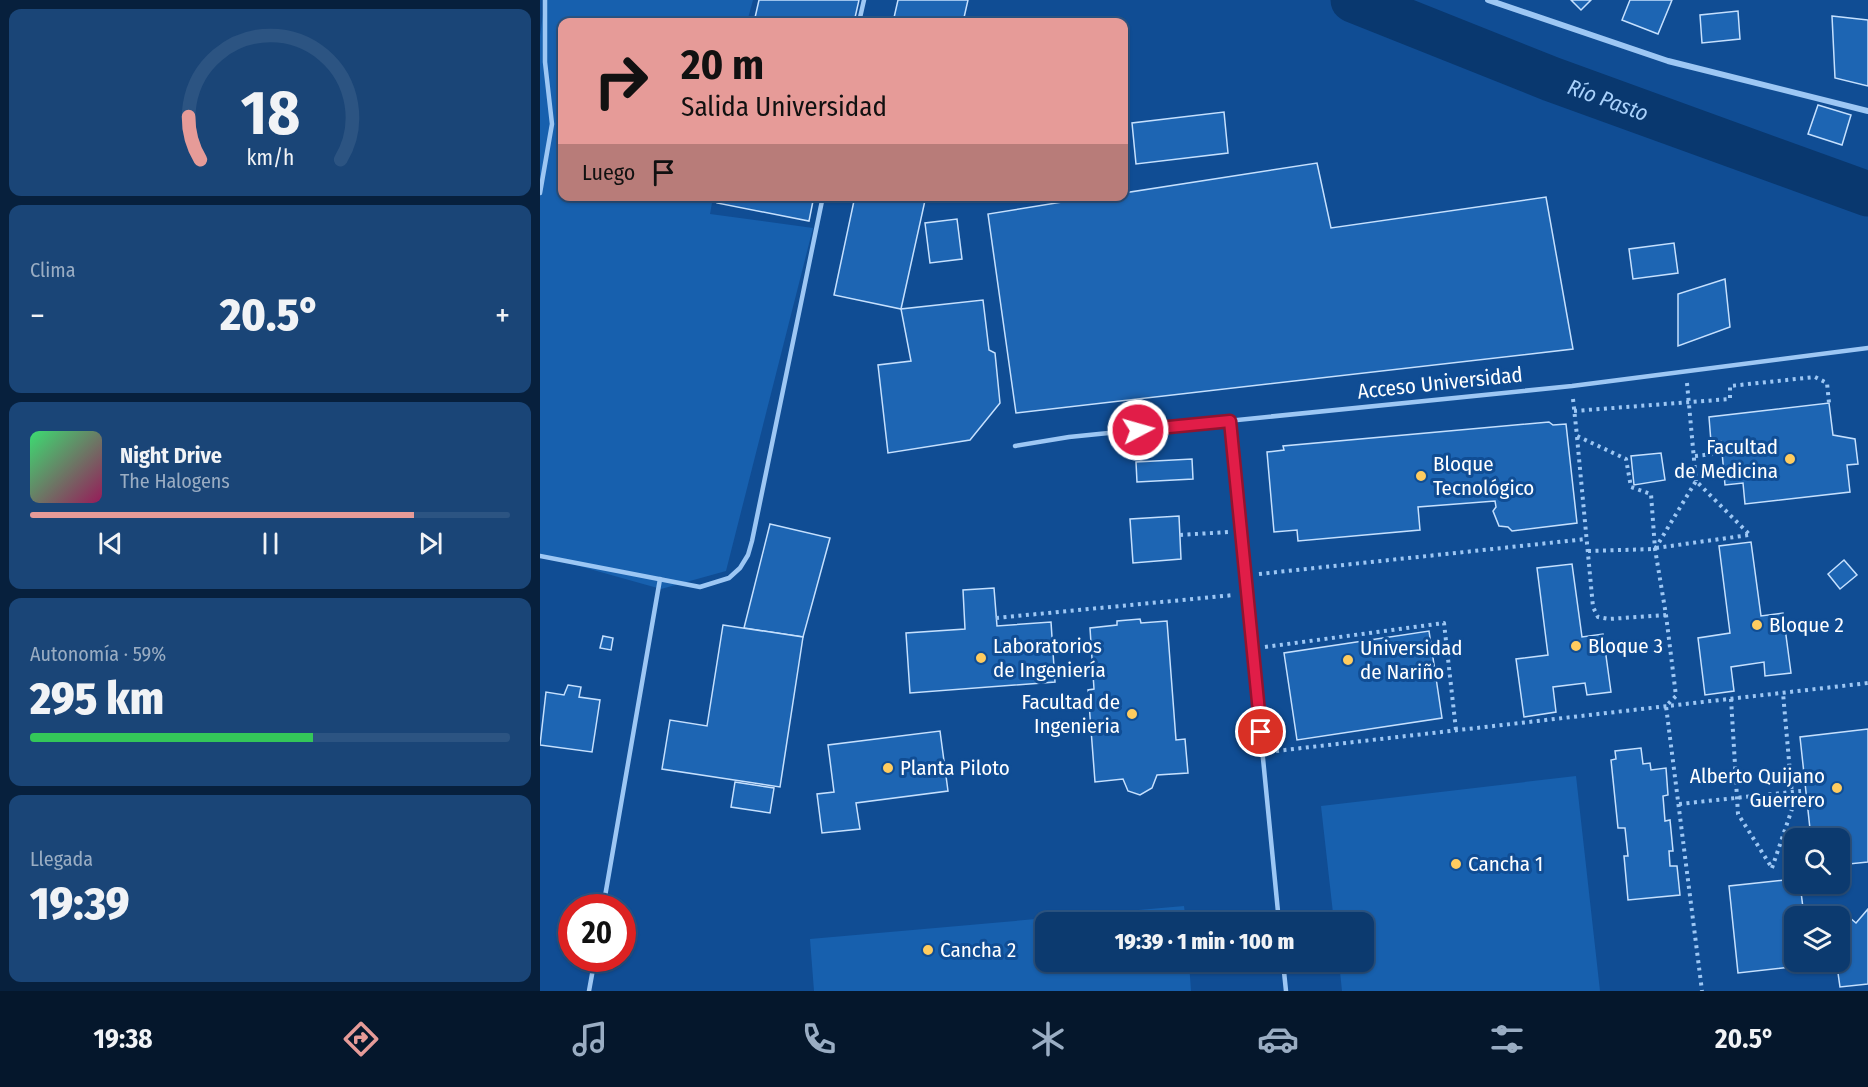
<!DOCTYPE html>
<html lang="es">
<head>
<meta charset="utf-8">
<style>
	:root { --surface:#0c3a6f; --page:#1a4577; --text:#f1f3f6; --muted:#9aadc3; --line:#2c5482; --accent:#e69b98 }
	body { margin:0; font-family:"Fira Sans Condensed",sans-serif; background:var(--page); color:var(--text); height:100vh; display:flex; flex-direction:column; font-size:22px; white-space:nowrap }
	* { box-sizing:border-box; margin:0 }
	p { font-size:20px; color:var(--muted) }
	.icon { flex:none; width:33px; height:33px; fill:none; stroke:currentColor; stroke-width:2; stroke-linecap:round; stroke-linejoin:round }
	.map { position:relative; flex:1; overflow:hidden }
	.sheet { display:flex; flex-direction:column; gap:9px; padding:9px; background:#07203d; width:540px }
	.sheet>* { flex:none }
	.hud { position:absolute; left:18px; top:18px; width:570px; height:183px; border-radius:12px; box-shadow:0 2px 4px #0004,0 0 0 2px var(--line); background:#e69b98; color:#111; overflow:hidden }
	.fabs { position:absolute; left:1244px; top:828px; display:grid; gap:12px }
	.fabs a { display:grid; place-items:center; width:66px; height:66px; border-radius:12px; background:var(--surface); box-shadow:0 2px 4px #0004,0 0 0 2px var(--line); font-size:30px }
	.speed { position:absolute; left:18px; top:894px; display:flex; gap:12px; font-size:30px; font-weight:700; text-align:center }
	.speed>* { display:grid; place-content:center; width:78px; height:78px; border-radius:50%; background:var(--surface); box-shadow:0 2px 4px #0004,0 0 0 2px var(--line); line-height:1 }
	.speed .limit { border:9px solid #d22; background:#fff; color:#111 }
	.pin { position:absolute; display:grid; place-items:center; width:51px; height:51px; color:#fff; margin:-26px; border:3px solid #fff; border-radius:50%; box-shadow:0 2px 6px #0007 }
	.me { position:absolute; width:66px; margin:-33px; rotate:84deg; stroke-linejoin:round; filter:drop-shadow(0 0 4px #0008) }
	.turn { display:flex; align-items:center; gap:21px; height:126px; padding:0 24px; font-size:27px }
	.turn .icon { width:78px; height:78px; stroke-width:2.5 }
	.turn b { display:block; font-size:42px; line-height:51px }
	.then { display:flex; align-items:center; height:57px; padding:0 24px; background:#0003; gap:12px; font-size:22px }
	.big { font-size:45px; font-weight:800; line-height:1.1 }
	.sheet .tile { flex:1; display:flex; flex-direction:column; justify-content:center; gap:9px; min-width:0; padding:0 21px; border-radius:12px; background:var(--page) }
	.sheet .dial { align-items:center; gap:0 }
	.dial svg { height:156px; overflow:visible; fill:none; stroke:var(--line); stroke-width:7; stroke-linecap:round; text-anchor:middle }
	.dial text { fill:var(--text); stroke:none }
	.song { display:flex; align-items:center; gap:18px }
	.cover { width:72px; height:72px; border-radius:9px; background:linear-gradient(135deg,hsl(140 70% 55%),hsl(330 70% 35%)) }
	.played { height:6px; border-radius:3px; background:linear-gradient(90deg,var(--accent) 80%,var(--line) 80%) }
	.keys { display:flex; justify-content:space-around; direction:ltr }
	.heat { display:flex; justify-content:space-between; align-items:center; font-size:33px; direction:ltr }
	.charge { height:9px; border-radius:4px; background:linear-gradient(90deg,#34c759 59%,var(--line) 0) }
	.trip { position:absolute; left:495px; top:912px; width:339px; height:60px; border-radius:12px; background:var(--surface); box-shadow:0 2px 4px #0004,0 0 0 2px var(--line); font-weight:800; line-height:60px; text-align:center }
	.tab-bar { display:flex; height:96px; justify-content:space-around; align-items:center; background:#05172c; color:var(--muted) }
	.tab-bar .icon { width:42px; height:42px }
	.tab-bar .selected { color:var(--accent) }
	.tab-bar b { font-size:27px; color:var(--text) }
	main { display:flex; flex:1; min-height:0 }
	.map>svg:first-child { display:block }
	.green { fill:#1760ae }
	.lines { fill:none; stroke-linecap:round; stroke-linejoin:round }
	.river { stroke:#09386f; stroke-width:45 }
	.building { fill:#1d65b3; stroke:#c5e0fe; stroke-width:1.5 }
	.path { stroke:#9dc7f4; stroke-width:4; stroke-dasharray:3 4.5; stroke-linecap:butt }
	.lane { stroke:#9dc7f4; stroke-width:4.5 }
	.street { stroke:#9dc7f4; stroke-width:6 }
	.route-casing { stroke:#92132f; stroke-width:15 }
	.route { stroke:#e11d48; stroke-width:10 }
	.poi-dot { fill:#ffcc5f; stroke:#104d94; stroke-width:2 }
	.labels { text-anchor:middle; stroke-width:6; stroke-linejoin:round; paint-order:stroke }
	.street-label { font-size:21px; fill:#fff; stroke:#104d94 }
	.poi-label { font-size:21px; fill:#fff; stroke:#104d94; text-anchor:start }
	.water-label { font-size:22px; font-style:italic; fill:#a9d1fb; stroke:#104d94 }
</style>
</head>
<body>
<main>
<section class="sheet">
<div class="tile dial"><svg viewBox="0 0 100 80">
<path d="M14 69A42 42 0 1 1 86 69"/>
<path d="M14 69A42 42 0 0 1 8 47" stroke="#e69b98"/>
<text x="50" y="56" font-size="32" font-weight="700">18</text>
<text x="50" y="72" font-size="11">km/h</text>
</svg></div>
<div class="tile"><p>Clima</p>
<div class="heat"><a>−</a><b class="big">20.5°</b><a>+</a></div>
</div>
<div class="tile">
<div class="song"><i class="cover"></i><div><b>Night Drive</b><p>The Halogens</p></div></div>
<div class="played"></div>
<div class="keys"><svg class="icon" aria-label="previous" viewBox="0 0 24 24"><path d="M18 5L8 12l10 7zM5 5v14"/></svg><svg class="icon" aria-label="pause" viewBox="0 0 24 24"><path d="M8 5v14M16 5v14"/></svg><svg class="icon" aria-label="next" viewBox="0 0 24 24"><path d="M6 5l10 7-10 7zM19 5v14"/></svg></div>
</div>
<div class="tile"><p>Autonomía · 59%</p><b class="big">295 km</b><div class="charge"></div></div>
<div class="tile"><p>Llegada</p><b class="big">19:39</b></div>
</section>
<div class="map">
<svg width="1328" height="991" viewBox="0 0 1328 991">
	<rect width="100%" height="100%" fill="#104d94"/>
	<g class="green">
		<polygon points="5,0 213,0 207,22 22,22 22,196 173,197 170,214 273,228 186,571 121,589 0,555 0,36"/>
		<polygon points="1036,776 1060,991 802,991 799,962 824,962 824,922 794,922 781,806"/>
		<polygon points="644,906 646,922 506,922 506,962 649,962 651,991 274,991 270,939"/>
	</g>
	<g class="lines">
		<path class="river" id="s1" d="M813 0 1011 79 1328 194"/>
	</g>
	<g class="building">
		<polygon points="219,0 319,0 314,22 214,22"/>
		<polygon points="358,0 428,0 423,22 353,22"/>
		<polygon points="1031,0 1051,0 1041,10"/>
		<polygon points="1090,0 1132,0 1118,34 1082,20"/>
		<polygon points="1198,11 1200,39 1162,43 1160,15"/>
		<polygon points="1292,16 1328,20 1328,86 1295,78"/>
		<polygon points="526,17 526,22 478,22"/>
		<polygon points="1278,105 1311,115 1302,145 1268,134"/>
		<polygon points="684,112 688,153 596,164 592,123"/>
		<polygon points="777,163 791,228 1006,197 1033,349 476,413 448,214 559,196 584,196 584,193"/>
		<polygon points="178,196 274,196 269,221 177,203"/>
		<polygon points="315,196 386,196 361,309 294,295"/>
		<polygon points="417,219 422,259 390,263 385,223"/>
		<polygon points="1134,243 1138,273 1093,279 1089,249"/>
		<polygon points="1185,279 1190,327 1138,346 1138,294"/>
		<polygon points="443,300 449,350 455,353 460,403 430,440 348,453 338,365 371,361 361,309"/>
		<polygon points="1289,403 1293,435 1315,439 1318,464 1307,465 1310,492 1205,504 1203,483 1185,485 1181,441 1171,442 1169,417"/>
		<polygon points="1009,422 1013,425 1026,424 1037,523 972,531 968,527 959,526 953,511 956,507 955,501 878,507 880,530 758,541 757,530 734,532 727,452 744,450 743,446"/>
		<polygon points="1121,453 1125,480 1094,485 1091,456"/>
		<polygon points="652,459 653,479 597,482 596,462"/>
		<polygon points="639,516 641,559 593,563 590,519"/>
		<polygon points="230,524 290,538 263,637 204,628"/>
		<polygon points="1211,542 1221,616 1243,613 1251,673 1225,676 1224,662 1191,667 1194,691 1165,695 1158,638 1190,633 1179,546"/>
		<polygon points="1304,560 1317,575 1300,589 1288,574"/>
		<polygon points="1032,564 1042,637 1063,634 1071,692 1047,695 1045,683 1013,687 1016,712 984,717 976,659 1008,655 997,568"/>
		<polygon points="454,588 457,626 511,622 515,682 370,693 366,633 425,629 423,590"/>
		<polygon points="600,619 601,623 627,621 636,740 645,739 648,773 617,775 612,788 600,795 588,791 583,779 555,782 548,690 554,689 550,628 577,625 577,621"/>
		<polygon points="183,625 263,637 240,787 122,769 130,720 167,726"/>
		<polygon points="889,631 902,718 757,740 744,653"/>
		<polygon points="63,636 73,638 71,650 60,648"/>
		<polygon points="28,685 41,687 39,697 60,700 52,752 0,745 6,692 24,695"/>
		<polygon points="1328,729 1328,862 1299,865 1299,838 1271,838 1260,737"/>
		<polygon points="400,731 408,791 316,803 320,829 282,833 277,794 294,792 288,745"/>
		<polygon points="1101,748 1103,764 1110,763 1111,770 1126,768 1128,795 1123,796 1125,821 1130,820 1133,851 1129,851 1130,866 1137,866 1140,895 1088,900 1084,856 1088,856 1085,828 1078,828 1071,760 1076,759 1075,751"/>
		<polygon points="195,782 234,788 230,813 191,807"/>
		<polygon points="1254,879 1254,884 1260,884 1264,916 1254,916 1254,962 1268,962 1269,965 1198,973 1189,886"/>
		<polygon points="1328,909 1328,984 1300,987 1297,966 1302,955 1299,951 1299,929 1309,917 1316,923"/>
	</g>
	<g class="lines">
		<g class="path">
			<polyline points="1147,383 1156,481"/>
			<polyline points="1033,399 1037,436 1086,459 1091,487 1111,494 1115,549 1126,615 1136,696 1126,706 1162,991"/>
			<polyline points="1034,411 1190,399 1190,386 1275,377 1287,383 1289,403"/>
			<polyline points="1037,437 1053,607 1058,617 1069,619 1126,615"/>
			<polyline points="1155,456 1182,453"/>
			<polyline points="640,535 688,532"/>
			<polyline points="1116,548 1209,535"/>
			<polyline points="1048,551 1115,549 1156,481 1210,535"/>
			<polyline points="719,574 1046,539"/>
			<polyline points="456,618 694,595"/>
			<polyline points="725,647 904,623 916,730"/>
			<polyline points="1191,699 1198,814 1232,868"/>
			<polyline points="736,751 1328,683"/>
			<polyline points="1139,804 1261,791"/>
			<polyline points="1232,868 1253,806 1243,693"/>
		</g>
		<g class="lane">
			<polyline points="319,22 324,0"/>
			<polyline points="0,193 12,124 5,62 5,0"/>
			<polyline points="690,421 739,922"/>
			<polyline points="475,446 529,437 1032,386 1328,348"/>
			<polyline points="0,556 160,587 189,578 200,568 208,555 212,541 283,196"/>
			<polyline points="63,908 120,579"/>
			<polyline points="743,962 746,991"/>
			<polyline points="49,991 55,958"/>
		</g>
		<polyline class="street" points="948,0 1128,61 1328,111"/>
	</g>
	<g class="lines">
		<defs>
			<polyline id="route" points="598,430 690,421 721,732"/>
		</defs>
		<use href="#route" class="route-casing"/>
		<use href="#route" class="route"/>
	</g>
	<g class="poi-dot">
		<circle cx="1250" cy="459" r="6"/>
		<circle cx="881" cy="476" r="6"/>
		<circle cx="1217" cy="625" r="6"/>
		<circle cx="1036" cy="646" r="6"/>
		<circle cx="441" cy="658" r="6"/>
		<circle cx="808" cy="660" r="6"/>
		<circle cx="592" cy="714" r="6"/>
		<circle cx="348" cy="768" r="6"/>
		<circle cx="1297" cy="788" r="6"/>
		<circle cx="916" cy="864" r="6"/>
		<circle cx="388" cy="950" r="6"/>
	</g>
	<g class="labels">
		<g class="street-label">
			<text transform="translate(900 383) rotate(-6)" y="7">Acceso Universidad</text>
		</g>
		<g class="poi-label">
			<text x="1238" y="454" text-anchor="end">Facultad<tspan x="1238" dy="24">de Medicina</tspan></text>
			<text x="893" y="471">Bloque<tspan x="893" dy="24">Tecnológico</tspan></text>
			<text x="1229" y="632">Bloque 2</text>
			<text x="453" y="653">Laboratorios<tspan x="453" dy="24">de Ingeniería</tspan></text>
			<text x="1048" y="653">Bloque 3</text>
			<text x="820" y="655">Universidad<tspan x="820" dy="24">de Nariño</tspan></text>
			<text x="580" y="709" text-anchor="end">Facultad de<tspan x="580" dy="24">Ingenieria</tspan></text>
			<text x="360" y="775">Planta Piloto</text>
			<text x="1285" y="783" text-anchor="end">Alberto Quijano<tspan x="1285" dy="24">Guerrero</tspan></text>
			<text x="928" y="871">Cancha 1</text>
			<text x="400" y="957">Cancha 2</text>
		</g>
		<g class="water-label">
			<text dy="8" stroke="none"><textPath href="#s1" startOffset="274">Río Pasto</textPath></text>
		</g>
	</g>
</svg>
<div class="fabs">
<a><svg class="icon" aria-label="search" viewBox="0 0 24 24"><circle cx="10" cy="10" r="6"/><path d="M15 15l6 6"/></svg></a>
<a><svg class="icon" aria-label="layers" viewBox="0 0 24 24"><path d="M12 4l9 5-9 5-9-5zM3 14l9 5 9-5"/></svg></a>
</div>
<div class="speed"><div class="limit">20</div></div>
<div class="pin" style="left:721px;top:732px;background:#d93025"><svg class="icon" aria-label="arrive" viewBox="0 0 24 24"><path d="M6 21V4h12l-3 4 3 4H6"/></svg></div>
<svg class="me" style="left:598px;top:430px" viewBox="-20 -20 40 40"><circle r="17" fill="#e11d48" stroke="#fff" stroke-width="3"/><path d="M0-11L8 9 0 5-8 9z" fill="#fff"/></svg>
<div class="trip">19:39 · 1 min · 100 m</div>
<div class="hud">
<div class="turn"><svg class="icon" aria-label="right" viewBox="0 0 24 24"><path d="M7 20v-9h11M14 6l5 5-5 5"/></svg><div><b>20 m</b>Salida Universidad</div></div>
<div class="then">Luego<svg class="icon" aria-label="arrive" viewBox="0 0 24 24"><path d="M6 21V4h12l-3 4 3 4H6"/></svg></div>
</div>
</div>
</main>
<nav class="tab-bar">
<b>19:38</b>
<svg class="icon selected" aria-label="directions" viewBox="0 0 24 24"><path d="M12 3l9 9-9 9-9-9zM9 14v-3h6M13 9l2 2-2 2"/></svg>
<svg class="icon" aria-label="music" viewBox="0 0 24 24"><path d="M9 18V5l10-2v13"/><circle cx="6" cy="18" r="3"/><circle cx="16" cy="16" r="3"/></svg>
<svg class="icon" aria-label="phone" viewBox="0 0 24 24"><path d="M5 4h4l2 5-3 2q2 4 5 5l2-3 5 2v4C11 20 4 13 5 4z"/></svg>
<svg class="icon" aria-label="climate" viewBox="0 0 24 24"><path d="M12 3v18M4 7l16 10M4 17L20 7"/></svg>
<svg class="icon" aria-label="car" viewBox="0 0 24 24"><path d="M5 17H2v-5l4-1 3-4h7l3 4 3 1v5h-3M9 17h6M6 11h13"/><circle cx="7" cy="17" r="2"/><circle cx="17" cy="17" r="2"/></svg>
<svg class="icon" aria-label="filters" viewBox="0 0 24 24"><path d="M4 7h16M4 17h16"/><circle cx="9" cy="7" r="2"/><circle cx="15" cy="17" r="2"/></svg>
<b>20.5°</b>
</nav>
</body>
</html>
